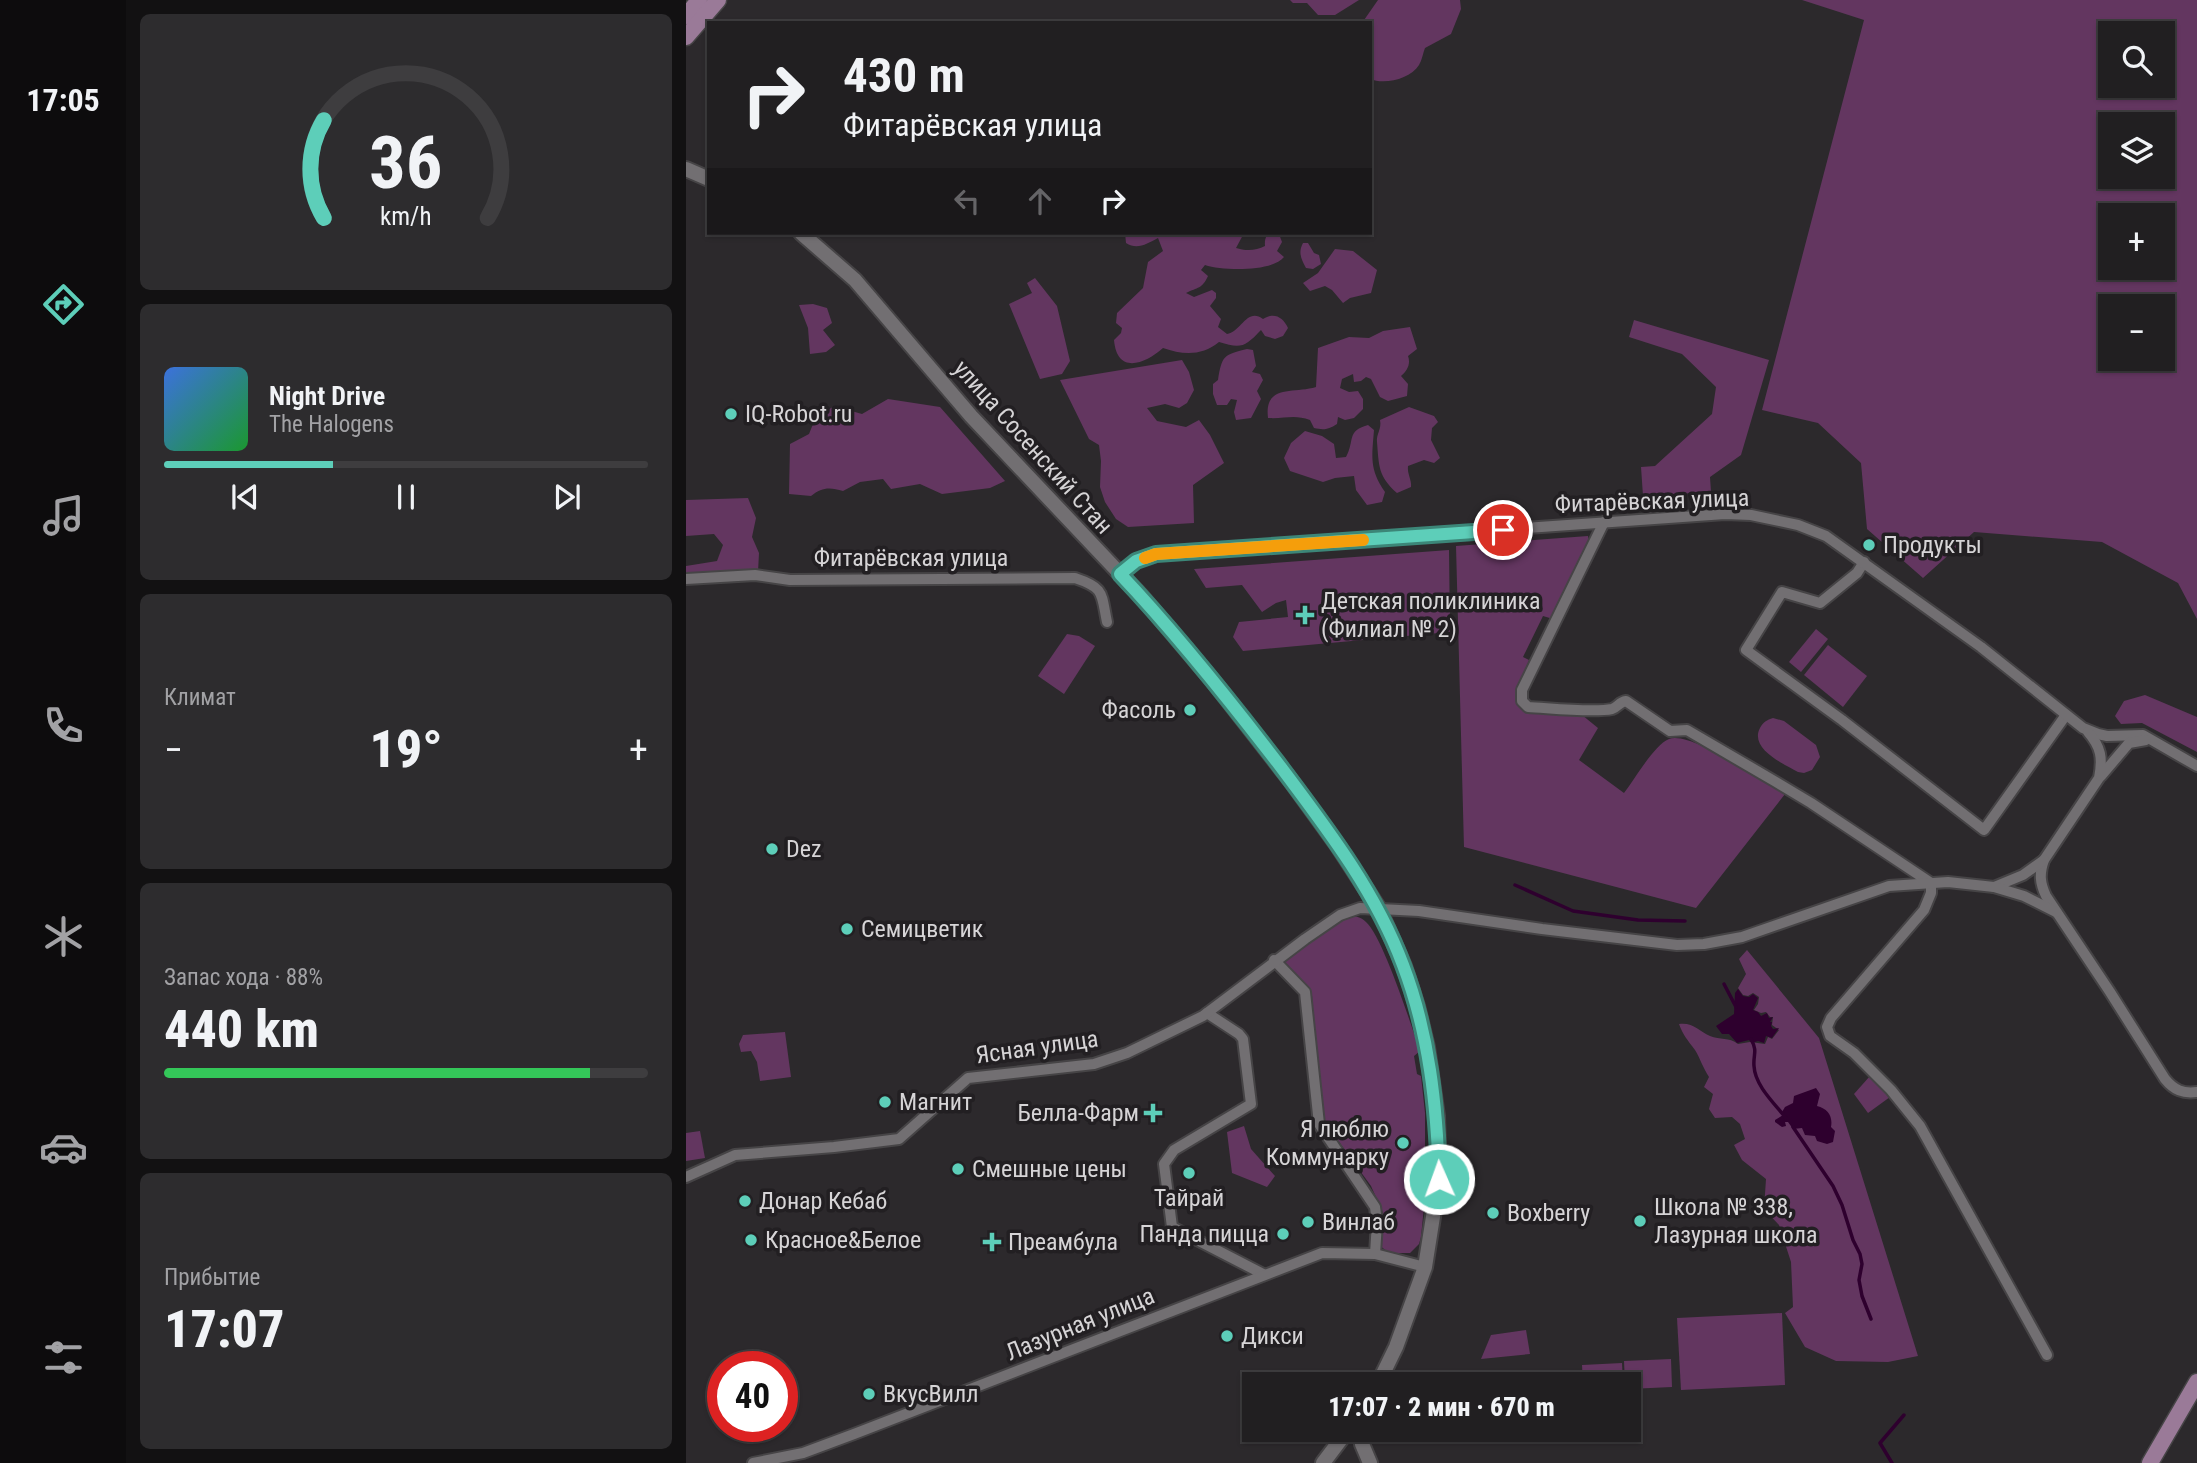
<!DOCTYPE html>
<html lang="ru">
<head>
<meta charset="utf-8">
<style>
	:root { --surface:#211f21; --page:#2d2c2e; --text:#f1f3f6; --muted:#a2a2a5; --line:#3e3d3f; --accent:#5dceb9 }
	body { margin:0; font-family:"Roboto Condensed",sans-serif; background:var(--page); color:var(--text); height:100vh; display:flex; flex-direction:column; font-size:26px; white-space:nowrap }
	* { box-sizing:border-box; margin:0 }
	p { font-size:23px; color:var(--muted) }
	.icon { flex:none; width:38px; height:38px; fill:none; stroke:currentColor; stroke-width:2; stroke-linecap:round; stroke-linejoin:round }
	.map { position:relative; flex:1; overflow:hidden }
	.panel { display:flex; flex-direction:column; gap:14px; padding:14px; background:#121112; width:560px }
	.panel>* { flex:none }
	.top-card { position:absolute; left:21px; top:21px; width:665px; height:214px; border-radius:0px; box-shadow:0 2px 5px #0004,0 0 0 2px var(--line); background:#211f21; color:var(--text); overflow:hidden }
	.fabs { position:absolute; left:1412px; top:21px; display:grid; gap:14px }
	.fabs a { display:grid; place-items:center; width:77px; height:77px; border-radius:0px; background:var(--surface); box-shadow:0 2px 5px #0004,0 0 0 2px var(--line); font-size:35px }
	.speed { position:absolute; left:21px; top:1351px; display:flex; gap:14px; font-size:35px; font-weight:700; text-align:center }
	.speed>* { display:grid; place-content:center; width:91px; height:91px; border-radius:50%; background:var(--surface); box-shadow:0 2px 5px #0004,0 0 0 2px var(--line); line-height:1 }
	.speed .limit { border:10px solid #d22; background:#fff; color:#111 }
	.pin { position:absolute; display:grid; place-items:center; width:60px; height:60px; color:#fff; margin:-30px; border:4px solid #fff; border-radius:50%; box-shadow:0 2px 7px #0007 }
	.me { position:absolute; width:77px; margin:-38px; rotate:358deg; stroke-linejoin:round; filter:drop-shadow(0 0 5px #0008) }
	.turn { display:flex; align-items:center; gap:24px; height:147px; padding:0 21px; font-size:32px }
	.turn .icon { width:91px; height:91px; stroke-width:2.5 }
	.turn b { display:block; font-size:49px; line-height:60px }
	.lanes { display:flex; align-items:center; height:66px; padding:0 21px; background:#0003; justify-content:center; gap:35px; direction:ltr }
	.lanes .off { opacity:.35 }
	.big { font-size:52px; font-weight:800; line-height:1.1 }
	.panel .widget { flex:1; display:flex; flex-direction:column; justify-content:center; gap:10px; min-width:0; padding:0 24px; border-radius:10px; background:var(--page) }
	.panel .dial { align-items:center; gap:0 }
	.dial svg { height:182px; overflow:visible; fill:none; stroke:var(--line); stroke-width:7; stroke-linecap:round; text-anchor:middle }
	.dial text { fill:var(--text); stroke:none }
	.song { display:flex; align-items:center; gap:21px }
	.cover { width:84px; height:84px; border-radius:10px; background:linear-gradient(135deg,hsl(220 70% 55%),hsl(130 70% 35%)) }
	.played { height:7px; border-radius:4px; background:linear-gradient(90deg,var(--accent) 35%,var(--line) 35%) }
	.keys { display:flex; justify-content:space-around; direction:ltr }
	.heat { display:flex; justify-content:space-between; align-items:center; font-size:38px; direction:ltr }
	.charge { height:10px; border-radius:5px; background:linear-gradient(90deg,#34c759 88%,var(--line) 0) }
	.trip { position:absolute; left:556px; top:1372px; width:399px; height:70px; border-radius:0px; background:var(--surface); box-shadow:0 2px 5px #0004,0 0 0 2px var(--line); font-weight:800; line-height:70px; text-align:center }
	main { display:flex; flex:1; min-height:0 }
	.menu { display:flex; flex-direction:column; width:126px; justify-content:space-around; align-items:center; background:#0d0c0d; color:var(--muted) }
	.menu .icon { width:49px; height:49px }
	.menu .active { color:var(--accent) }
	.menu b { font-size:32px; color:var(--text) }
	.map>svg:first-child { display:block }
	.green { fill:#633660; fill-rule:evenodd }
	.water { fill:#2e002e }
	.lines { fill:none; stroke-linecap:round; stroke-linejoin:round }
	.stream { stroke:#2e002e; stroke-width:3.5 }
	.minor-casing { stroke:#464446; stroke-width:14 }
	.tertiary-casing { stroke:#464446; stroke-width:18 }
	.secondary-casing { stroke:#464446; stroke-width:19 }
	.minor { stroke:#726f72; stroke-width:10 }
	.tertiary { stroke:#726f72; stroke-width:14 }
	.secondary { stroke:#9a7a98; stroke-width:16 }
	.route-casing { stroke:#3c8678; stroke-width:18 }
	.route { stroke:#5dceb9; stroke-width:12 }
	.slow { stroke:#f59e0b; stroke-width:12 }
	.poi-dot { fill:#5dceb9; stroke:#221f22; stroke-width:2.5 }
	.labels { text-anchor:middle; stroke-width:7; stroke-linejoin:round; paint-order:stroke }
	.poi-label { font-size:24px; fill:#d6d4d6; stroke:#221f22; text-anchor:start }
	.street-label { font-size:24px; fill:#d6d4d6; stroke:#221f22 }
</style>
</head>
<body>
<main>
<nav class="menu">
<b>17:05</b>
<svg class="icon active" aria-label="directions" viewBox="0 0 24 24"><path d="M12 3l9 9-9 9-9-9zM9 14v-3h6M13 9l2 2-2 2"/></svg>
<svg class="icon" aria-label="music" viewBox="0 0 24 24"><path d="M9 18V5l10-2v13"/><circle cx="6" cy="18" r="3"/><circle cx="16" cy="16" r="3"/></svg>
<svg class="icon" aria-label="phone" viewBox="0 0 24 24"><path d="M5 4h4l2 5-3 2q2 4 5 5l2-3 5 2v4C11 20 4 13 5 4z"/></svg>
<svg class="icon" aria-label="climate" viewBox="0 0 24 24"><path d="M12 3v18M4 7l16 10M4 17L20 7"/></svg>
<svg class="icon" aria-label="car" viewBox="0 0 24 24"><path d="M5 17H2v-5l4-1 3-4h7l3 4 3 1v5h-3M9 17h6M6 11h13"/><circle cx="7" cy="17" r="2"/><circle cx="17" cy="17" r="2"/></svg>
<svg class="icon" aria-label="filters" viewBox="0 0 24 24"><path d="M4 7h16M4 17h16"/><circle cx="9" cy="7" r="2"/><circle cx="15" cy="17" r="2"/></svg>
</nav>
<section class="panel">
<div class="widget dial"><svg viewBox="0 0 100 80">
<path d="M14 69A42 42 0 1 1 86 69"/>
<path d="M14 69A42 42 0 0 1 14 26" stroke="#5dceb9"/>
<text x="50" y="56" font-size="32" font-weight="700">36</text>
<text x="50" y="72" font-size="11">km/h</text>
</svg></div>
<div class="widget">
<div class="song"><i class="cover"></i><div><b>Night Drive</b><p>The Halogens</p></div></div>
<div class="played"></div>
<div class="keys"><svg class="icon" aria-label="previous" viewBox="0 0 24 24"><path d="M18 5L8 12l10 7zM5 5v14"/></svg><svg class="icon" aria-label="pause" viewBox="0 0 24 24"><path d="M8 5v14M16 5v14"/></svg><svg class="icon" aria-label="next" viewBox="0 0 24 24"><path d="M6 5l10 7-10 7zM19 5v14"/></svg></div>
</div>
<div class="widget"><p>Климат</p>
<div class="heat"><a>−</a><b class="big">19°</b><a>+</a></div>
</div>
<div class="widget"><p>Запас хода · 88%</p><b class="big">440 km</b><div class="charge"></div></div>
<div class="widget"><p>Прибытие</p><b class="big">17:07</b></div>
</section>
<div class="map">
<svg width="1511" height="1463" viewBox="0 0 1511 1463">
	<rect width="100%" height="100%" fill="#2c292c"/>
	<g class="green">
		<polygon points="604,0 673,0 649,15 632,15 621,3 607,3"/>
		<path d="M692 0H774L775 9 765 34 739 48C737 53 736 60 733 65 724 79 699 85 684 79V23H676Z"/>
		<path d="M1116 0H1511V619L1492 583 1416 542 1288 532 1237 578 1181 529 1175 463 1132 423 1076 410 1178 20ZM1424 33H1477V86H1424ZM1424 124H1477V177H1424ZM1424 215H1477V268H1424ZM1424 306H1477V359H1424Z"/>
		<path d="M439 233H555L557 235 550 248C559 251 570 251 579 246 578 236 583 230 593 234L596 242 591 251 598 257C586 272 537 271 519 265L515 270 522 276C516 289 512 287 500 293L508 297 526 290 530 293V298L524 306 535 319 532 327 541 334C555 332 561 307 577 319 588 312 597 317 602 328L597 336 589 339 579 336 575 330C559 347 555 349 533 342 516 356 497 355 477 348 459 364 431 375 428 340L435 333 436 328 430 323 431 313 457 288 462 262 477 251 472 238C461 244 451 250 440 243Z"/>
		<path d="M617 243H622L628 253 633 255 635 264 627 269 620 268C615 259 612 252 617 243Z"/>
		<polygon points="649,249 667,251 691,270 685,293 664,298 657,303 646,290 639,286 624,291 617,283 632,273"/>
		<polygon points="349,278 371,306 384,361 376,374 354,379 323,304 346,293 341,283"/>
		<polygon points="127,304 141,308 146,323 137,330 149,345 140,352 124,354 122,328 113,305"/>
		<polygon points="948,320 1083,360 1055,455 1024,477 1025,492 957,496 955,467 969,466 1026,414 1030,387 996,354 943,337"/>
		<path d="M724 327 731 349 722 356C725 364 721 371 715 376L722 384 721 396 702 401 694 397 685 379 680 377 675 381 668 382 667 374 656 379 654 388 663 392 672 391 677 399V409L668 418 659 420 652 417 651 424C642 430 637 430 628 428L624 420C608 414 599 419 582 418 578 384 607 394 630 387L632 348 663 337 683 338 697 331Z"/>
		<path d="M561 349 567 350 570 366 566 372 574 374 577 380 571 391 575 399 565 418 550 420 548 412 551 400 545 399 541 405H531L527 394V384L532 380C536 356 537 355 561 349Z"/>
		<polygon points="496,360 503,372 508,390 501,403 493,408 479,404 461,408 471,421 500,427 513,420 524,435 538,463 507,485 508,523 442,527 430,519 419,502 414,487 415,461 413,445 403,439 374,380"/>
		<path d="M202 399 254 407 319 481 304 488 256 494 234 484 205 489 197 479 174 482 157 491C144 487 136 487 125 496L103 494 104 444 123 434 129 419 148 406 176 414Z"/>
		<path d="M723 407 748 416 752 422 746 428 745 440 754 458 748 463 738 460 722 466C721 474 726 480 725 487L711 493C692 476 693 466 691 442 690 434 696 429 694 420Z"/>
		<path d="M682 425 688 430C686 456 683 469 699 492L696 502 681 505 670 490 668 476 649 478 637 482 604 471 598 458 605 443 619 431 636 436 648 444 650 458 660 457C669 441 660 431 682 425Z"/>
		<polygon points="62,498 70,518 66,537 73,553 72,572 0,573 0,566 31,561 37,545 28,534 0,536 0,500"/>
		<path d="M902 536 903 543 867 619 857 616 837 657 843 660 833 686 834 702 896 715 912 728 893 760 938 793C949 779 968 745 983 739 1004 730 1079 782 1099 794L1010 908 778 847 770 546Z"/>
		<polygon points="763,550 764,632 557,651 547,637 553,622 602,617 600,600 590,603 576,612 556,585 520,588 508,569"/>
		<polygon points="1130,629 1142,639 1115,672 1103,662"/>
		<polygon points="381,634 393,636 409,646 378,694 352,676"/>
		<polygon points="1142,645 1181,676 1157,707 1118,675"/>
		<polygon points="1459,695 1511,717 1511,752 1456,723 1435,724 1429,716 1438,701"/>
		<path d="M1087 718 1098 721 1130 745 1134 757 1126 770 1118 773 1112 772C1098 764 1063 749 1074 728 1077 722 1081 720 1087 718Z"/>
		<path d="M660 916C668 916 674 916 680 922 697 937 725 1025 734 1051L728 1056 731 1074 735 1076 739 1113V1154L743 1156 735 1237 733 1244 724 1253H703L693 1245 697 1213 685 1186 635 1117 626 996 620 985 595 958Z"/>
		<path d="M1061 950 1133 1038 1232 1356 1202 1362 1150 1361 1119 1347 1099 1313 1107 1307 1105 1262 1093 1225 1078 1209 1080 1179 1056 1160 1048 1145 1059 1139 1054 1124 1046 1117 1029 1118 1023 1109 1027 1094 1018 1087 1023 1077C1017 1068 1014 1058 1009 1050 1001 1039 998 1037 993 1024 1007 1022 1013 1031 1024 1036 1034 1040 1043 1037 1052 1044L1064 1042 1079 1044 1082 1037 1086 1039 1093 1030 1086 1025 1087 1017H1084L1080 1012 1075 1013 1068 1010 1072 1004 1073 997 1067 993 1062 996 1057 995 1052 988 1060 974 1053 959Z"/>
		<polygon points="99,1032 105,1077 74,1081 71,1062 65,1051 55,1052 53,1044 57,1035"/>
		<polygon points="1184,1076 1204,1097 1182,1113 1168,1094"/>
		<polygon points="558,1126 565,1149 589,1176 581,1187 546,1173 541,1132"/>
		<polygon points="14,1131 19,1158 0,1161 0,1133"/>
		<polygon points="1096,1313 1099,1385 995,1390 991,1318"/>
		<polygon points="840,1330 844,1354 795,1359 805,1335"/>
		<polygon points="985,1359 986,1387 943,1389 943,1384 939,1384 938,1361"/>
		<polygon points="936,1363 937,1384 897,1384 896,1365"/>
	</g>
	<g class="water">
		<polygon points="1052,989 1057,996 1063,997 1067,994 1072,998 1067,1010 1072,1012 1075,1016 1081,1013 1083,1018 1087,1017 1084,1022 1086,1022 1085,1026 1087,1029 1093,1028 1086,1038 1080,1036 1078,1043 1072,1041 1066,1043 1063,1040 1051,1043 1043,1034 1036,1034 1030,1026 1048,1014 1049,993"/>
		<path d="M1130 1088 1134 1094 1131 1106C1142 1109 1147 1116 1145 1127L1149 1131 1147 1142 1141 1144 1131 1141 1129 1136 1119 1135 1116 1128 1107 1129 1102 1122H1099L1100 1126 1096 1127 1089 1122V1120L1097 1115 1096 1112 1099 1107 1107 1103 1108 1096Z"/>
	</g>
	<g class="lines">
		<g class="stream">
			<polyline points="829,885 887,911 952,920 999,921"/>
			<polyline points="1038,984 1050,1007"/>
			<path d="M1065 1039C1072 1052 1067 1054 1068 1066 1069 1086 1089 1104 1100 1118"/>
			<polyline points="1107,1127 1147,1186 1156,1205 1167,1240 1174,1254 1176,1264 1173,1280 1176,1296 1185,1319"/>
			<polyline points="1206,1463 1194,1443 1218,1415"/>
		</g>
		<defs>
			<g id="minor">
				<path d="M918 522 836 690V701L842 707C863 708 907 713 926 709 932 707 933 702 940 701L984 731 1001 730 1090 782 1125 803 1245 883V893L1238 910 1145 1018 1141 1027 1144 1036 1168 1053 1205 1090 1234 1126 1361 1355"/>
				<polyline points="1178,562 1171,573 1134,603 1096,592 1060,650 1156,720 1298,830 1380,715"/>
				<polyline points="434,574 450,561 470,554 1039,514 1065,515 1112,525 1140,536 1295,647 1397,728 1412,734 1421,736 1457,735 1511,766"/>
				<path d="M0 579 69 575 104 580 389 578C419 588 415 593 421 622"/>
				<path d="M1402 732C1415 747 1417 758 1413 778L1358 860C1353 874 1354 883 1360 896L1424 992 1479 1079C1488 1090 1497 1094 1511 1092"/>
				<polyline points="1415,776 1443,743 1460,740"/>
				<polyline points="1308,887 1337,875 1358,860"/>
				<polyline points="588,960 619,992 633,1124 689,1207 691,1222 689,1254"/>
				<polyline points="521,1013 553,1034 557,1039 565,1104 488,1150 478,1164 486,1227 577,1274"/>
				<polyline points="0,1177 49,1155 148,1147 213,1139 282,1078 408,1064 441,1053 517,1016 619,939 654,915 674,908 733,911 856,929 991,945 1018,944 1056,937 1203,886 1262,882 1308,887 1338,896 1370,912"/>
				<polyline points="67,1463 117,1453 168,1434 636,1253 689,1254 739,1267"/>
			</g>
			<g id="tertiary">
				<polyline points="0,169 23,179"/>
				<polyline points="115,233 169,280 285,416 456,597 527,681 605,781 652,846 693,909 718,966 731,1006 741,1047 751,1116 753,1179 739,1267 710,1347 692,1384"/>
				<polyline points="675,1430 676,1444 684,1463"/>
				<polyline points="637,1463 662,1430"/>
			</g>
			<g id="secondary">
				<polyline points="0,16 13,0"/>
				<polyline points="0,37 32,0"/>
				<polyline points="1464,1463 1511,1382"/>
			</g>
		</defs>
		<use href="#minor" class="minor-casing"/>
		<use href="#tertiary" class="tertiary-casing"/>
		<use href="#secondary" class="secondary-casing"/>
		<use href="#minor" class="minor"/>
		<use href="#tertiary" class="tertiary"/>
		<use href="#secondary" class="secondary"/>
	</g>
	<g class="lines">
		<defs>
			<path id="route" d="M753 1179C751 1106 743 1033 717 965 689 890 639 826 591 762 541 697 490 633 434 574L450 561 470 554 817 530"/>
		</defs>
		<use href="#route" class="route-casing"/>
		<use href="#route" class="route"/>
		<polyline class="slow" points="459,558 470,554 677,540"/>
	</g>
	<g class="poi-dot">
		<circle cx="45" cy="414" r="7"/>
		<circle cx="1183" cy="545" r="7"/>
		<path d="M615.5 604.5h7v7h7v7h-7v7h-7v-7h-7v-7h7z"/>
		<circle cx="504" cy="710" r="7"/>
		<circle cx="86" cy="849" r="7"/>
		<circle cx="161" cy="929" r="7"/>
		<circle cx="199" cy="1102" r="7"/>
		<path d="M463.5 1102.5h7v7h7v7h-7v7h-7v-7h-7v-7h7z"/>
		<circle cx="717" cy="1143" r="7"/>
		<circle cx="272" cy="1169" r="7"/>
		<circle cx="503" cy="1173" r="7"/>
		<circle cx="59" cy="1201" r="7"/>
		<circle cx="807" cy="1213" r="7"/>
		<circle cx="954" cy="1221" r="7"/>
		<circle cx="622" cy="1222" r="7"/>
		<circle cx="597" cy="1234" r="7"/>
		<circle cx="65" cy="1240" r="7"/>
		<path d="M302.5 1231.5h7v7h7v7h-7v7h-7v-7h-7v-7h7z"/>
		<circle cx="541" cy="1336" r="7"/>
		<circle cx="183" cy="1394" r="7"/>
	</g>
	<g class="labels">
		<g class="poi-label">
			<text x="59" y="422">IQ-Robot.ru</text>
			<text x="1197" y="553">Продукты</text>
			<text x="635" y="609">Детская поликлиника<tspan x="635" dy="28">(Филиал № 2)</tspan></text>
			<text x="490" y="718" text-anchor="end">Фасоль</text>
			<text x="100" y="857">Dez</text>
			<text x="175" y="937">Семицветик</text>
			<text x="213" y="1110">Магнит</text>
			<text x="453" y="1121" text-anchor="end">Белла-Фарм</text>
			<text x="703" y="1137" text-anchor="end">Я люблю<tspan x="703" dy="28">Коммунарку</tspan></text>
			<text x="286" y="1177">Смешные цены</text>
			<text x="503" y="1206" text-anchor="middle">Тайрай</text>
			<text x="73" y="1209">Донар Кебаб</text>
			<text x="968" y="1215">Школа № 338,<tspan x="968" dy="28">Лазурная школа</tspan></text>
			<text x="821" y="1221">Boxberry</text>
			<text x="636" y="1230">Винлаб</text>
			<text x="583" y="1242" text-anchor="end">Панда пицца</text>
			<text x="79" y="1248">Красное&amp;Белое</text>
			<text x="322" y="1250">Преамбула</text>
			<text x="555" y="1344">Дикси</text>
			<text x="197" y="1402">ВкусВилл</text>
		</g>
		<g class="street-label">
			<text transform="translate(347 447) rotate(48)" y="8">улица Сосенский Стан</text>
			<text transform="translate(966 501) rotate(-2)" y="8">Фитарёвская улица</text>
			<text x="225" y="566">Фитарёвская улица</text>
			<text transform="translate(351 1047) rotate(-8)" y="8">Ясная улица</text>
			<text transform="translate(394 1324) rotate(-22)" y="8">Лазурная улица</text>
		</g>
	</g>
</svg>
<div class="fabs">
<a><svg class="icon" aria-label="search" viewBox="0 0 24 24"><circle cx="10" cy="10" r="6"/><path d="M15 15l6 6"/></svg></a>
<a><svg class="icon" aria-label="layers" viewBox="0 0 24 24"><path d="M12 4l9 5-9 5-9-5zM3 14l9 5 9-5"/></svg></a>
<a>+</a>
<a>−</a>
</div>
<div class="speed"><div class="limit">40</div></div>
<div class="pin" style="left:817px;top:530px;background:#d93025"><svg class="icon" aria-label="arrive" viewBox="0 0 24 24"><path d="M6 21V4h12l-3 4 3 4H6"/></svg></div>
<svg class="me" style="left:753px;top:1179px" viewBox="-20 -20 40 40"><circle r="17" fill="#5dceb9" stroke="#fff" stroke-width="3"/><path d="M0-11L8 9 0 5-8 9z" fill="#fff"/></svg>
<div class="trip">17:07 · 2 мин · 670 m</div>
<div class="top-card">
<div class="turn"><svg class="icon" aria-label="right" viewBox="0 0 24 24"><path d="M7 20v-9h11M14 6l5 5-5 5"/></svg><div><b>430 m</b>Фитарёвская улица</div></div>
<div class="lanes"><svg class="icon off" aria-label="left" viewBox="0 0 24 24"><path d="M17 20v-9H6M10 6l-5 5 5 5"/></svg><svg class="icon off" aria-label="ahead" viewBox="0 0 24 24"><path d="M12 20V5M6 11l6-6 6 6"/></svg><svg class="icon" aria-label="right" viewBox="0 0 24 24"><path d="M7 20v-9h11M14 6l5 5-5 5"/></svg></div>
</div>
</div>
</main>
</body>
</html>
